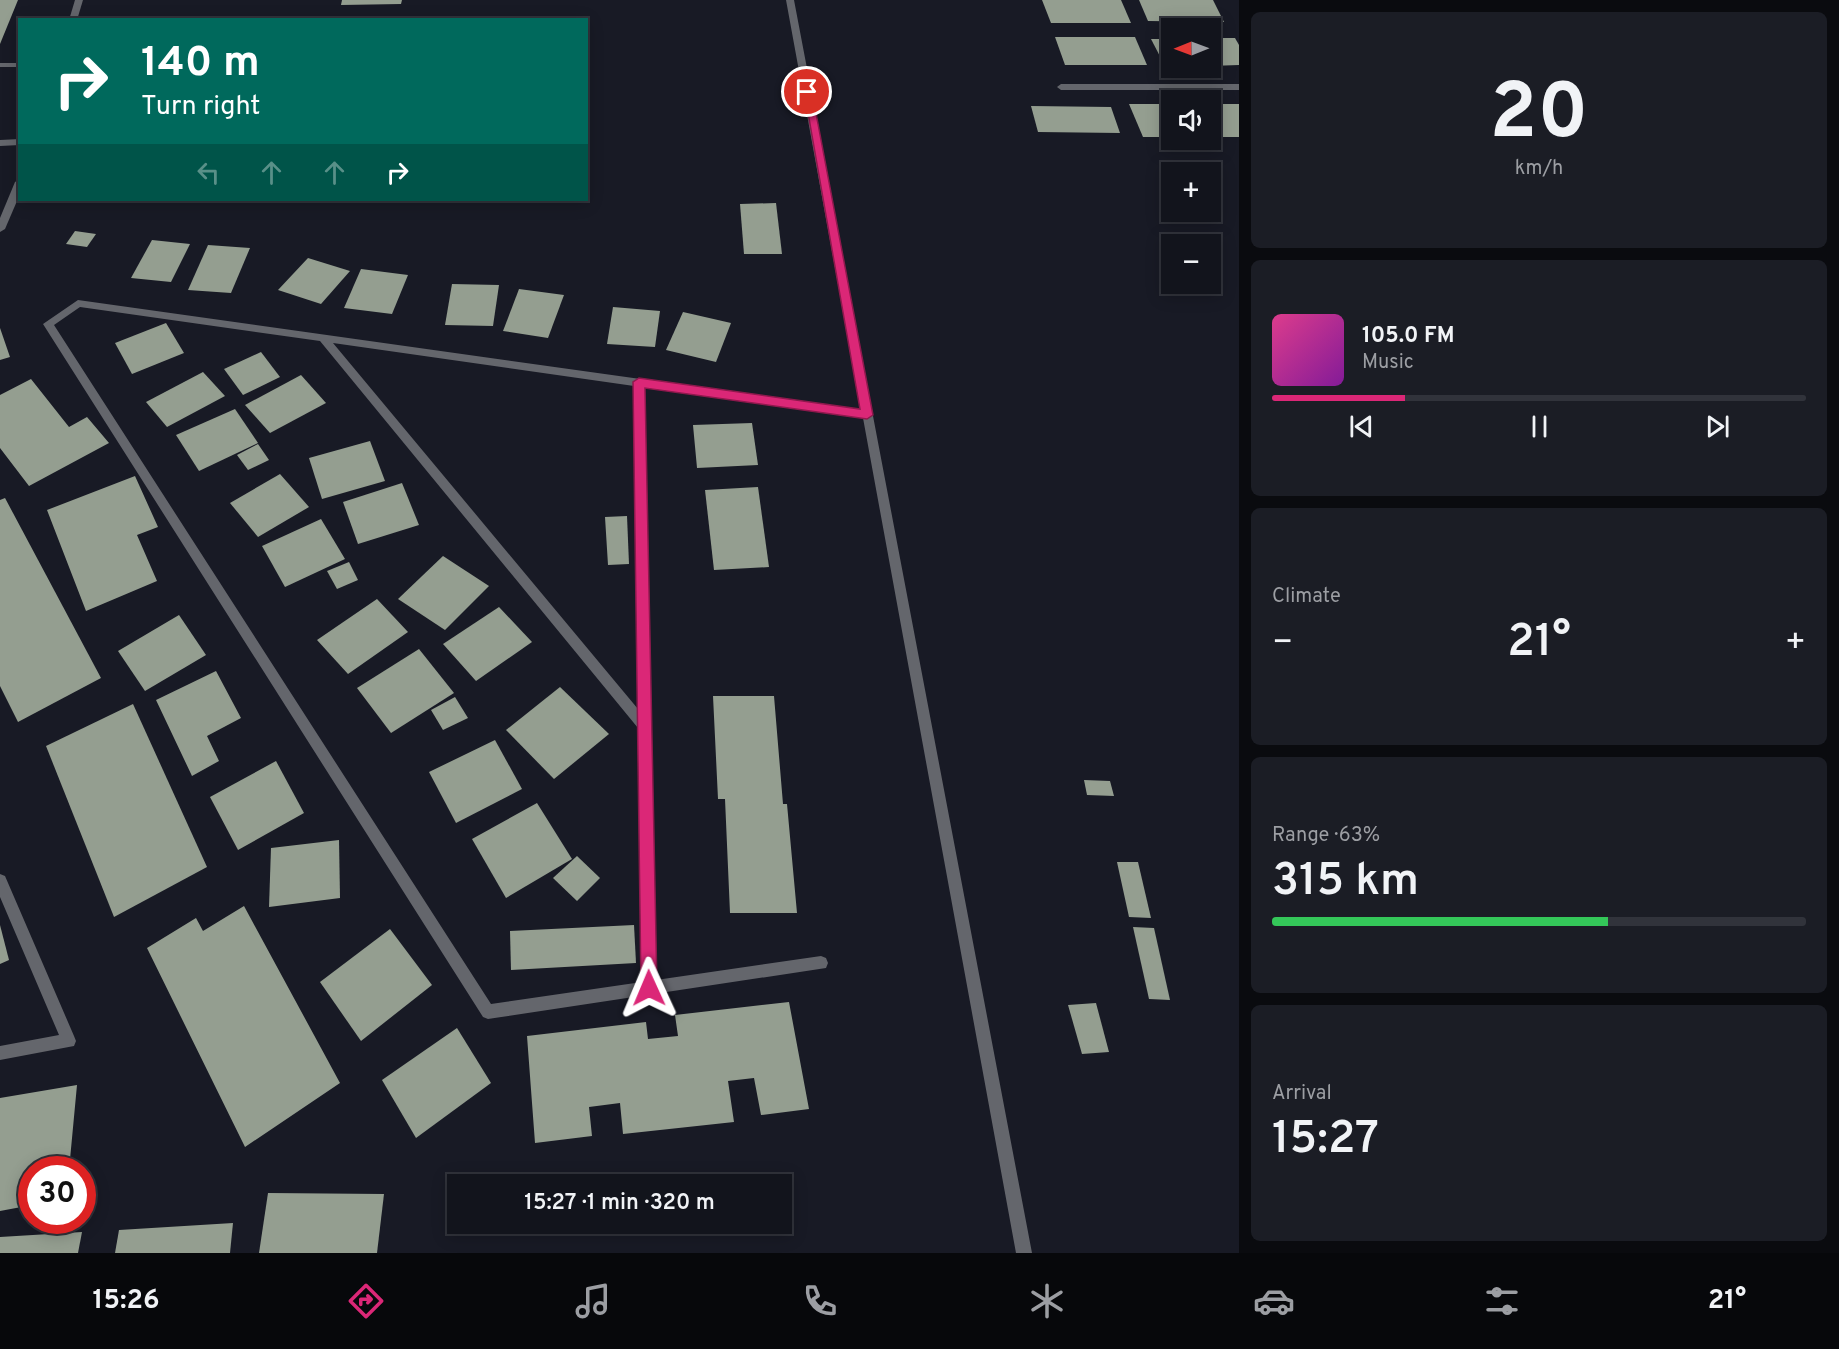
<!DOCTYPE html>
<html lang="en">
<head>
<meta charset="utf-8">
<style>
	:root { --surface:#12141c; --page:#1b1d25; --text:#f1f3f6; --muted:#9c9ea3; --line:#31333b; --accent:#db2777 }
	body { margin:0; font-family:Overpass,sans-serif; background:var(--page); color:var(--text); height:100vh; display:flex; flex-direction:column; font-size:22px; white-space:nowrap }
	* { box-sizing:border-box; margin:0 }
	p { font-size:20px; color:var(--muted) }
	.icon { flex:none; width:33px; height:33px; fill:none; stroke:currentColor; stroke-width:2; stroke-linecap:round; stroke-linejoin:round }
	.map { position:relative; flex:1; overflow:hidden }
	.sheet { display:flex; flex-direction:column; gap:12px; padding:12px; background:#0a0b0f; width:600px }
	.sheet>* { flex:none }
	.banner { position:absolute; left:18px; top:18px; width:570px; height:183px; border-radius:0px; box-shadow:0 3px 15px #0003,0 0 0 2px var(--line); background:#00695c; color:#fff; overflow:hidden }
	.needle { width:39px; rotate:269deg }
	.buttons { position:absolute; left:1161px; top:18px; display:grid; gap:12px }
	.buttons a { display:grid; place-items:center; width:60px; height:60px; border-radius:0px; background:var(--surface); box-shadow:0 3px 15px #0003,0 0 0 2px var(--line); font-size:30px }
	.speed { position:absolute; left:18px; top:1156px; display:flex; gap:12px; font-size:30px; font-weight:700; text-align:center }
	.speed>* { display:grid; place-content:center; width:78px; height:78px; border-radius:50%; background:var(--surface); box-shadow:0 3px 15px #0003,0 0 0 2px var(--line); line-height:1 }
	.speed .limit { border:9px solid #d22; background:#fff; color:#111 }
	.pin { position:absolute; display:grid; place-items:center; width:51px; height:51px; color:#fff; margin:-26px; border:3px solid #fff; border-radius:50%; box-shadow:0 2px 6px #0007 }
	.me { position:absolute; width:66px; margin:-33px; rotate:359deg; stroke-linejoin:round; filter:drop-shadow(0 0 4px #0008) }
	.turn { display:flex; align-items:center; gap:21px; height:126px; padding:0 24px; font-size:27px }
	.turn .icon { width:78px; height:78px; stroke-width:2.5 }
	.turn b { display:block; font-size:42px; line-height:51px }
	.lanes { display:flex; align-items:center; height:57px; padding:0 24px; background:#0003; justify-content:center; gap:30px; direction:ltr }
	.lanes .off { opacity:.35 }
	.big { font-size:45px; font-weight:600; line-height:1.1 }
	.sheet .widget { flex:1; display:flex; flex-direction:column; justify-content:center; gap:9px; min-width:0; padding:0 21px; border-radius:9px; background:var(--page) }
	.sheet .dial { align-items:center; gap:0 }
	.dial b { font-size:78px; line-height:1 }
	.song { display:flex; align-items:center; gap:18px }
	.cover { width:72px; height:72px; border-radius:9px; background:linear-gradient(135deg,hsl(330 70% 55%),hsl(290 70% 35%)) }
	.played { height:6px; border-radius:3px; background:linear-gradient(90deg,var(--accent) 25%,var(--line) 25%) }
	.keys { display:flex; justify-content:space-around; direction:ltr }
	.heat { display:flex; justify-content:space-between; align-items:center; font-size:33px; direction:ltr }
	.charge { height:9px; border-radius:4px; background:linear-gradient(90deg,#34c759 63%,var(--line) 0) }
	.trip { position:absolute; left:447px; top:1174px; width:345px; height:60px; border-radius:0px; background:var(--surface); box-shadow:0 3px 15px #0003,0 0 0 2px var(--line); font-weight:600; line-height:60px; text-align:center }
	.tabs { display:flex; height:96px; justify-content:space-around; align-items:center; background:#07080b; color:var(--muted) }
	.tabs .icon { width:42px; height:42px }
	.tabs .active { color:var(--accent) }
	.tabs b { font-size:27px; color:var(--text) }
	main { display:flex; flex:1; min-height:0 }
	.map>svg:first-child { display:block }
	.building { fill:#949e90 }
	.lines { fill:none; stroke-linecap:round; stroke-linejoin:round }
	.service { fill:#64666c; fill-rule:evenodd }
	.minor { fill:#64666c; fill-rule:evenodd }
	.route { fill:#db2777; stroke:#8e194d; stroke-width:1.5 }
</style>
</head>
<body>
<main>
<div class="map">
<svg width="1239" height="1253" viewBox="0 0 1239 1253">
	<rect width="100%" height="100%" fill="#181a25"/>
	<g class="building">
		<polygon points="0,0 18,0 0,44"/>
		<polygon points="342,0 402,0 401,4 341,5"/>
		<polygon points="1042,0 1121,0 1131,23 1051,23"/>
		<polygon points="1139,0 1213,0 1224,22 1148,21"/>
		<polygon points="1055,37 1135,37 1147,65 1065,65"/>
		<polygon points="1210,38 1235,38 1239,45 1239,65 1210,66"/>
		<polygon points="1151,39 1172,39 1172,66 1165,66"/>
		<polygon points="1129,104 1172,104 1172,137 1143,137"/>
		<rect x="1210" y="104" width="29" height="33"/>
		<polygon points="1031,106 1111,107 1120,133 1038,132"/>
		<polygon points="776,203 782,254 744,254 740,204"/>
		<polygon points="75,231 96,234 87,247 66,244"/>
		<polygon points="152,240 190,244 171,282 131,278"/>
		<polygon points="208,245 250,248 231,293 188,290"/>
		<polygon points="308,258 350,271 321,304 278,290"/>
		<polygon points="361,269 408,275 392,314 344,308"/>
		<polygon points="452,284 499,285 493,326 445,325"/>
		<polygon points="519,289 564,295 548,338 503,331"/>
		<polygon points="613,307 660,311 655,347 607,344"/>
		<polygon points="683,312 731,323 716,362 666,350"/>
		<polygon points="166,323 184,353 132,374 115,343"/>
		<polygon points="0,328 10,357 0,360"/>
		<polygon points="261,352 280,377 243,395 224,369"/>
		<polygon points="203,372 225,396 167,427 146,402"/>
		<polygon points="301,375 326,403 270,433 245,405"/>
		<polygon points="31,379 69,427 87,417 109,443 29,486 0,448 0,395"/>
		<polygon points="235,409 258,443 199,471 176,435"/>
		<polygon points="752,423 758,465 697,468 693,425"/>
		<polygon points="370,441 385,481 322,499 309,458"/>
		<polygon points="258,444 269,460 248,470 237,455"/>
		<polygon points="280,474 309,507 258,537 230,503"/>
		<polygon points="135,476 158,527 137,535 157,581 86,611 47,510"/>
		<polygon points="402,483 419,525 358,544 343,502"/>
		<polygon points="758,487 769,567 714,570 705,490"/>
		<polygon points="5,498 101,678 18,722 0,686 0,500"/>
		<polygon points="627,516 629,564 608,565 605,517"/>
		<polygon points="321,519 345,559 285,587 262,546"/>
		<polygon points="443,556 489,586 445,630 398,599"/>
		<polygon points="349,562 358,580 337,589 327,571"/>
		<polygon points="377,599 408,632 348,674 317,640"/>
		<polygon points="499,607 532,642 476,681 443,644"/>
		<polygon points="179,615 206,655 145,691 118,651"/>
		<polygon points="419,649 454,693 391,733 357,688"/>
		<polygon points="216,671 241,718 207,736 219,761 192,776 156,700"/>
		<polygon points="560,687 609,734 554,779 506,730"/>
		<polygon points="713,696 774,696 783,804 787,804 797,913 730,913 725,799 718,799"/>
		<polygon points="455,697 468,718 443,730 431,710"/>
		<polygon points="133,704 207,867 114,917 46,746"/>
		<polygon points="495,740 522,789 456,823 429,772"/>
		<polygon points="276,761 304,813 238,850 210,797"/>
		<polygon points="1084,780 1110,781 1114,796 1087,795"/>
		<polygon points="537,803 572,859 506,898 472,839"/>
		<polygon points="339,840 340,898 269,907 271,848"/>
		<polygon points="577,856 600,878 577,901 553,878"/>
		<polygon points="1117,862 1138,862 1151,918 1129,917"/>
		<polygon points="244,906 340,1083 245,1147 147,948 196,918 203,931"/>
		<polygon points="0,925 9,960 0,964"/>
		<polygon points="634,925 636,963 511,970 510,931"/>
		<polygon points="1133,927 1154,928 1170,1000 1149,999"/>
		<polygon points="390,929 432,985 361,1041 320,982"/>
		<polygon points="789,1002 809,1109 761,1115 754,1078 728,1081 734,1122 623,1134 620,1103 589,1107 592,1136 535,1143 527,1036 646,1022 648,1039 678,1036 675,1015"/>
		<polygon points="1096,1003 1109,1052 1082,1054 1068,1005"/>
		<polygon points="457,1028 491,1083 416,1138 382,1080"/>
		<polygon points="77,1085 69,1170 32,1170 32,1205 0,1211 0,1098"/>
		<polygon points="268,1193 384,1194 377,1253 259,1253"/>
		<polygon points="233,1223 230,1253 115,1253 119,1230"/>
		<polygon points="82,1232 78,1253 0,1253 0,1237"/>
	</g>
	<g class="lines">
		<rect class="service" x="0" y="63" width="20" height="4"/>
		<g class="minor">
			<polygon points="75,0 83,0 77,20 69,20"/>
			<path d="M786 0H794L1032 1253H1016L863 418 644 387 656 980 821 956 826 958 828 963 826 968 488 1019 483 1017 43 324 78 300 861 410ZM80 307 320 341 638 728 642 982 491 1004 54 325ZM333 343 634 386 638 709Z"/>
			<polygon points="1239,84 1239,90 1061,90 1057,87 1061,84"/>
			<polygon points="20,139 20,145 0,146 0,140"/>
			<polygon points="20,179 20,194 5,229 0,232 0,218 15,182"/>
			<polygon points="0,874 5,876 74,1036 76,1041 74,1046 0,1060 0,1046 59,1035 0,897"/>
		</g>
	</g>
	<polygon class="route" points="804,90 812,92 873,415 867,419 645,388 657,988 655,994 649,996 643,994 641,988 633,382 639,378 860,409"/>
</svg>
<div class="buttons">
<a><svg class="needle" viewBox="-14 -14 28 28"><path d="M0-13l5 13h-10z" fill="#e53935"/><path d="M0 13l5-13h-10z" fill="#9c9ea3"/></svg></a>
<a><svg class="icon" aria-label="sound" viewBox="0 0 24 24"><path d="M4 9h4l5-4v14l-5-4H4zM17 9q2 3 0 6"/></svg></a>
<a>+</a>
<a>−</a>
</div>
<div class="speed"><div class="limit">30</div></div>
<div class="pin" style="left:807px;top:92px;background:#d93025"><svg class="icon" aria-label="arrive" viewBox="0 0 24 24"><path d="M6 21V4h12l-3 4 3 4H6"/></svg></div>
<svg class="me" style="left:649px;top:988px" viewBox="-20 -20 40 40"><path d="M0-17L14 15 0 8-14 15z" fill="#db2777" stroke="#fff" stroke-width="4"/></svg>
<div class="trip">15:27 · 1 min · 320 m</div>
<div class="banner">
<div class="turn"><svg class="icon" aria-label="right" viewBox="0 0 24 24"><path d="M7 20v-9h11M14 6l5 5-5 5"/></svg><div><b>140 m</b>Turn right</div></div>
<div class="lanes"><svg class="icon off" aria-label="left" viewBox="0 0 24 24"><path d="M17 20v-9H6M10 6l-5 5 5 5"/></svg><svg class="icon off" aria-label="ahead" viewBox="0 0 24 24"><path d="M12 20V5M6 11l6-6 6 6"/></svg><svg class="icon off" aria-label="ahead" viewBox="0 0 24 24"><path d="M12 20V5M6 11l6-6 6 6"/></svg><svg class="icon" aria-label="right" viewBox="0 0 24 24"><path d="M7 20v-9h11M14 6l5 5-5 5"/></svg></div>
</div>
</div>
<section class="sheet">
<div class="widget dial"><b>20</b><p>km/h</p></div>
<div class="widget">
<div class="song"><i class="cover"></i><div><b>105.0 FM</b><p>Music</p></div></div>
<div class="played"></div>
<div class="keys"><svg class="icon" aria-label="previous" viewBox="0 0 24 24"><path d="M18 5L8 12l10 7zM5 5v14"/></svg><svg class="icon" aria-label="pause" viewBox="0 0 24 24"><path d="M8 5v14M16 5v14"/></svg><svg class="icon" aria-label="next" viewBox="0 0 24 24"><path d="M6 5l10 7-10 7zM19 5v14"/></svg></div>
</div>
<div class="widget"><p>Climate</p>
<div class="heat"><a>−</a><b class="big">21°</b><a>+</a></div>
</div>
<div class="widget"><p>Range · 63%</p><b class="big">315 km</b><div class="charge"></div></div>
<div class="widget"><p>Arrival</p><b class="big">15:27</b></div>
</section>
</main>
<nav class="tabs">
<b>15:26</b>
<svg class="icon active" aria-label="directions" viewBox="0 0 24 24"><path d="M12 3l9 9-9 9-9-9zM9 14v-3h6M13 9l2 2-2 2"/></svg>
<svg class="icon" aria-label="music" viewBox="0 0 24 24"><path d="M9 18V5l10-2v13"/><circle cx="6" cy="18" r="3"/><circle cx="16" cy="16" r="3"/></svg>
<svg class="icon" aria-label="phone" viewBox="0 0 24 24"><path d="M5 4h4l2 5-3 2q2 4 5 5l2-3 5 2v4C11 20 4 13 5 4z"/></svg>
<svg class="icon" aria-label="climate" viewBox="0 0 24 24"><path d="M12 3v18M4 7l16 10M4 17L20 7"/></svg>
<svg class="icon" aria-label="car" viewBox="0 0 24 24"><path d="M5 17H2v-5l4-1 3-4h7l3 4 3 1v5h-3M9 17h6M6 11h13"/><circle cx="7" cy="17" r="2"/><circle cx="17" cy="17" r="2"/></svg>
<svg class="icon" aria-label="filters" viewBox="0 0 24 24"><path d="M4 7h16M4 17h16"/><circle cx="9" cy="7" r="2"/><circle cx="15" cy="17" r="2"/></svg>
<b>21°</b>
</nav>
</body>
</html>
